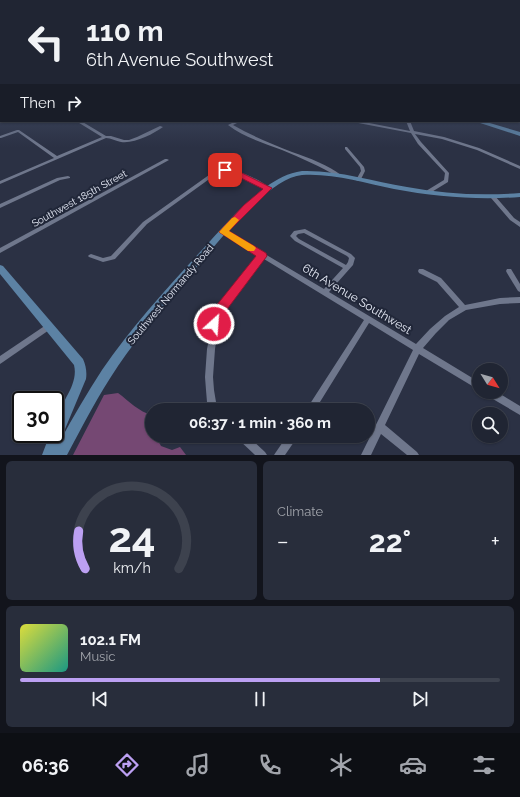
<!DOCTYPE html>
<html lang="en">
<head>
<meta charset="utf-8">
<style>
	:root { --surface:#202533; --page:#282d3b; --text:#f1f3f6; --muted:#a2a5ac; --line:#3d424e; --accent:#bca0f2 }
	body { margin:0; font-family:Raleway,sans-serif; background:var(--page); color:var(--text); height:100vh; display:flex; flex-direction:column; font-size:15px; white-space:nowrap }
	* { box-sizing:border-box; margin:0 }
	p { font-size:13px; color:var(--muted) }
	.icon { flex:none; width:22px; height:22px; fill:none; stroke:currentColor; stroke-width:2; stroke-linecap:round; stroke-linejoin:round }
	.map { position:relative; height:455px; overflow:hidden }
	.panel { display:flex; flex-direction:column; gap:6px; padding:6px; background:#12141c; flex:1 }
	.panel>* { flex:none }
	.top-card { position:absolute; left:0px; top:0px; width:520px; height:122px; box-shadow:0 1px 3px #0004,0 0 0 1px var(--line); background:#202533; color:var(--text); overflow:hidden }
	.needle { width:26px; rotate:127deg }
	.fabs { position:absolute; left:472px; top:363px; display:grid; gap:8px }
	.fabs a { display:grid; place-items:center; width:36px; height:36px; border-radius:50%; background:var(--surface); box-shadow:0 1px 3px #0004,0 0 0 1px var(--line); font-size:20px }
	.speed { position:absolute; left:12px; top:391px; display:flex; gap:8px; font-size:20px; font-weight:700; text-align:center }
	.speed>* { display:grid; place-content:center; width:52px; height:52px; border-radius:50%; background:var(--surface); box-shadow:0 1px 3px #0004,0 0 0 1px var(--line); line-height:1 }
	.speed .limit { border:2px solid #111; border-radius:6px; background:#fff; color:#111 }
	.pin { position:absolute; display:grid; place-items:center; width:34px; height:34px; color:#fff; margin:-17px; border-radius:8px; box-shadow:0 2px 6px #0006 }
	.me { position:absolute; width:44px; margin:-22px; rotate:26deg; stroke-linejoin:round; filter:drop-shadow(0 0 3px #0008) }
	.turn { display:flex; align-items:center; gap:14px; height:84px; padding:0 20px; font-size:18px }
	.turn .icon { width:52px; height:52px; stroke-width:2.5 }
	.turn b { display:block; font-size:28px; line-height:34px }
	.then { display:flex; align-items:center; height:38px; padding:0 20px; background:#0003; gap:8px; font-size:15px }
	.big { font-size:30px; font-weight:700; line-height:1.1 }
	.panel .widget { flex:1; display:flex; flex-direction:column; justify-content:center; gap:6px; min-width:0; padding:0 14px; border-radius:6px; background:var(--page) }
	.panel .dial { align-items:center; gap:0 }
	.dial svg { height:104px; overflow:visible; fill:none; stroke:var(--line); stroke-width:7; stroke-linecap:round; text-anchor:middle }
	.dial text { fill:var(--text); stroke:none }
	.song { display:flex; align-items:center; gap:12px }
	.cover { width:48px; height:48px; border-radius:6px; background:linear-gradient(135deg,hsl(60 70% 55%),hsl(170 70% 35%)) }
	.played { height:4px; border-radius:2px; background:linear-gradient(90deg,var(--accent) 75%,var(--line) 75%) }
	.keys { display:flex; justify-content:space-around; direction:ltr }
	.heat { display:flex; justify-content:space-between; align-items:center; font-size:22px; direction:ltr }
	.panel .tiles { flex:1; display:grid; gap:6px; grid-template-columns:1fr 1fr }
	.widget:last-child { grid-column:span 2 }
	.trip { position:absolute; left:145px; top:403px; width:230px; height:40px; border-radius:20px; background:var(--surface); box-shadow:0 1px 3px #0004,0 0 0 1px var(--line); font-weight:700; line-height:40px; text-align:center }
	.dock { display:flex; height:64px; justify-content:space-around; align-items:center; background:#0d0f14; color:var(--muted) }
	.dock .icon { width:28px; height:28px }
	.dock .current { color:var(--accent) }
	.dock b { font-size:18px; color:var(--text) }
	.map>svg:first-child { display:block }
	.forest { fill:#754873 }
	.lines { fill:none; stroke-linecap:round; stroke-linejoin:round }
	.street { fill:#6f778c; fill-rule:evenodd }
	.secondary { fill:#5c82a4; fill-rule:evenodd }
	.route { fill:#e11d48; stroke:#92132f }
	.slow { fill:#f59e0b }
	.labels { text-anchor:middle; stroke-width:4; stroke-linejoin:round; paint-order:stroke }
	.street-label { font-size:10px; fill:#e6eaf6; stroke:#212739 }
	.near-street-label { font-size:12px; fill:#e6eaf6; stroke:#212739 }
</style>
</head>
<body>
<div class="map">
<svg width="520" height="455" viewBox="0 0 520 455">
	<rect width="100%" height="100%" fill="#2b3144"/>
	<path class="forest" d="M118 393C129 401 139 412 152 415V436H156L161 446 172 450 180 447 186 455H73L104 395Z"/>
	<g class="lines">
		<g class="street">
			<rect x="519" y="91" width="1" height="2"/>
			<rect x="519" y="108" width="1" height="2"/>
			<path d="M76 121H81L106 136H111L124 140H129L137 137 160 126 163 127C153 134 134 144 121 142 116 141 111 138 106 138L0 184V181L54 158 18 132 1 138H0V136L17 130H19L57 156 102 137Z"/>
			<path d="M236 121H241L233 125C252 136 272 144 292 152 309 158 329 165 342 176V177H338C320 166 301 158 282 150 264 143 243 137 228 125Z"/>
			<polygon points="351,121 359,121 410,131 406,121 410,121 414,131 444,137 479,148 520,166 520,169 477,150 442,139 415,134 421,142 449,173 448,182 430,193 426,193 426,191 444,180 445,173 418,144 411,133 353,122"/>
			<polygon points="345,147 347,147 364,167 365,171 360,181 358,181 356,180 361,171 360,167 345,149"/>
			<polygon points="165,159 167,159 169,160 0,253 0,248"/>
			<path d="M224 169C240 170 258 179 270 188L268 189H266C252 181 237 169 219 172L147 224 115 259 103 262 89 257 88 256 89 255 91 254 103 258 111 256 143 222 216 170Z"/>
			<polygon points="68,176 70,177 70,178 60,180 0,208 0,204 57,178"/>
			<polygon points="491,196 495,196 514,218 520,222 520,227 510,220 491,198"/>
			<path d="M305 229 351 254 355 258 353 265 329 292 416 344 430 329 445 316 459 307 437 282 419 273 418 271 419 269H423L441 278 465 305 500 298 520 297V303L500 304 466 310 449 320 436 333 423 348 479 382V390L419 354 385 425 417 452 419 455H407L381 434 371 455H361L413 350 369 323 315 410H306L364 320 264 259 220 315 215 349 213 377 214 390 216 402 219 410H211L207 402 206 390 205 377 207 349 214 314 260 256 221 232 224 230 226 231 324 289 343 268 295 241 290 236 294 231ZM304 233 347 256 349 258 348 262 346 265 299 239 296 236 298 234Z"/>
			<polygon points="507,269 511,269 520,284 520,292 518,291 507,273 506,271"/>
			<polygon points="49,323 52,324 53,326 52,328 3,362 0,364 0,356"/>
			<polygon points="485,392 497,392 520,406 520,415 486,395"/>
			<polygon points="236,436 248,436 265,452 267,455 255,455 238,439"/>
			<polygon points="287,436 298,436 296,439 285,455 274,455 276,452"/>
		</g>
		<g class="secondary">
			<polygon points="474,121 483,121 520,132 520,136"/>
			<path d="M302 171C338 170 372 181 407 187 445 194 482 196 520 193V197C478 200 436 197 394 189 364 183 333 173 302 175 267 178 213 248 191 274 166 304 140 334 118 366 99 394 83 425 67 455H42L50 434H55C55 430 54 425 55 421 60 403 79 385 74 365L0 274V265L3 266 83 359C86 366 87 372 86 379L60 441C73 417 87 393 102 370 131 328 166 289 201 251 222 228 242 205 266 187 277 179 288 173 302 171Z"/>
		</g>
	</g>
	<linearGradient id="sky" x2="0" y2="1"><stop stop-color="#181b25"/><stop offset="0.56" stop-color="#444e67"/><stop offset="1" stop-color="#444e67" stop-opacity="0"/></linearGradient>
	<rect width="520" height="147" fill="url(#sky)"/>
	<polygon class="route" points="225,167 236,170 272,188 229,231 266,253 267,256 222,316 218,328 214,329 210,328 208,324 212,311 256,256 219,232 244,205 263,189 231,173 223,171 221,170"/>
	<polygon class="slow" points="235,217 239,220 229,231 254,246 256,248 254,251 248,251 219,232 232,218"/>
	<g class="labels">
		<g class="street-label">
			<text transform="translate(79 198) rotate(-29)" y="4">Southwest 185th Street</text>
			<text transform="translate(170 294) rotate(-50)" y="4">Southwest Normandy Road</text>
		</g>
		<g class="near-street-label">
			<text transform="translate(357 299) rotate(31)" y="4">6th Avenue Southwest</text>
		</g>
	</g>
</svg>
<div class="fabs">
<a><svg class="needle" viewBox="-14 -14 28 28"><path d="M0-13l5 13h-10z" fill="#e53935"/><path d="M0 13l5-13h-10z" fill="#a2a5ac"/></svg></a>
<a><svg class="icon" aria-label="search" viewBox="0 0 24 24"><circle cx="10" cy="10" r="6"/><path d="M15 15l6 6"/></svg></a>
</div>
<div class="speed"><div class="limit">30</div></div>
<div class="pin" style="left:225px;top:170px;background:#d93025"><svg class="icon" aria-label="arrive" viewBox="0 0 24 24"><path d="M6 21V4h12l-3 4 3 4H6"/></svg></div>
<svg class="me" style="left:214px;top:324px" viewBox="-20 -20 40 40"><circle r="17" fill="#e11d48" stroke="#fff" stroke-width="3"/><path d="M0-11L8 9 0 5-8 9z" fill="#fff"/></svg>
<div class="trip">06:37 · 1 min · 360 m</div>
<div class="top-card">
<div class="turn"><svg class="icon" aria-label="left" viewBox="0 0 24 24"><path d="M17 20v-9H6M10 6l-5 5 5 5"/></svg><div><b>110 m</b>6th Avenue Southwest</div></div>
<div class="then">Then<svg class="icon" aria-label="right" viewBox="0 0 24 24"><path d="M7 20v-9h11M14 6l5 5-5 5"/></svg></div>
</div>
</div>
<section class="panel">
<div class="tiles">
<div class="widget dial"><svg viewBox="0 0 100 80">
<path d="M14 69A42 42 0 1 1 86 69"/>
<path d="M14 69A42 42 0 0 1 9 40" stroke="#bca0f2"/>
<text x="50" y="56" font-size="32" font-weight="700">24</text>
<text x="50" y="72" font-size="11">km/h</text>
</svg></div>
<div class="widget"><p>Climate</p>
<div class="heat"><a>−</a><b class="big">22°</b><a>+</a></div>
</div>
<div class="widget">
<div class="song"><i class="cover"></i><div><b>102.1 FM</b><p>Music</p></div></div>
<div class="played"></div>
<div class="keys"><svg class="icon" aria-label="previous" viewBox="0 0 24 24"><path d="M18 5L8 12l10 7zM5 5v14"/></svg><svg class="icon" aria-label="pause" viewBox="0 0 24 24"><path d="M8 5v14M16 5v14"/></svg><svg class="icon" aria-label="next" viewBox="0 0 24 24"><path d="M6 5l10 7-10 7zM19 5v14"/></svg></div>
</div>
</div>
</section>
<nav class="dock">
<b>06:36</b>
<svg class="icon current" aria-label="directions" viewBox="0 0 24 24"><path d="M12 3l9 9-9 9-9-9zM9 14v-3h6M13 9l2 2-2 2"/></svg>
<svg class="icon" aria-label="music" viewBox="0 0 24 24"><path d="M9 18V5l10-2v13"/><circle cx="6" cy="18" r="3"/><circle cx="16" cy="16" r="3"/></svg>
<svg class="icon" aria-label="phone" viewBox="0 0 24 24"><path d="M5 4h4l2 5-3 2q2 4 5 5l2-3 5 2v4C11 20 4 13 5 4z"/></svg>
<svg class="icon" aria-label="climate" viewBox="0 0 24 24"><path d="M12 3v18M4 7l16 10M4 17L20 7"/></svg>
<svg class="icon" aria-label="car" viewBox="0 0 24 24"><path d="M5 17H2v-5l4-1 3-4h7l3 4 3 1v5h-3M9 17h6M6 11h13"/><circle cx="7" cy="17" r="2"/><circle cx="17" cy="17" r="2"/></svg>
<svg class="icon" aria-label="filters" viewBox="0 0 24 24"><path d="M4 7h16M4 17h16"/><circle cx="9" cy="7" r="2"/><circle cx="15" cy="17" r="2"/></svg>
</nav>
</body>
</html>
